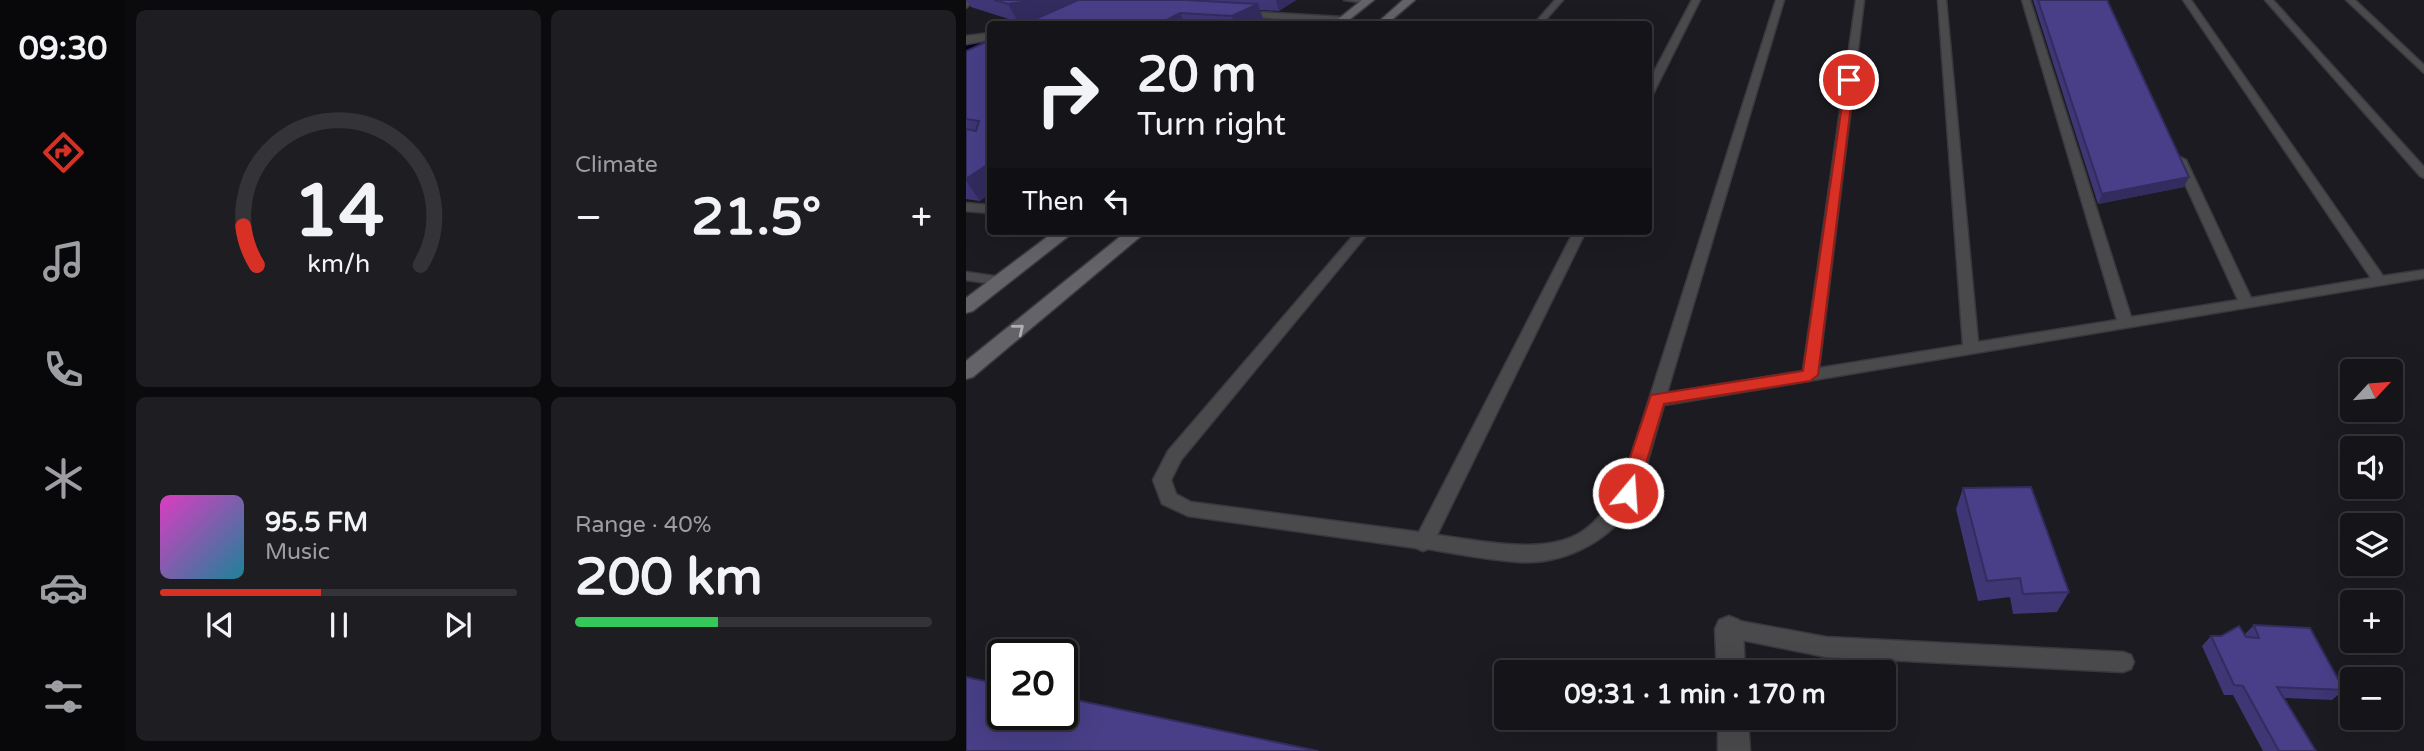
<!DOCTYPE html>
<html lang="en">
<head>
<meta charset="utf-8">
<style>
	:root { --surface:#141419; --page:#1d1d22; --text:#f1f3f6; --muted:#9d9ea2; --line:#333338; --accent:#d93025 }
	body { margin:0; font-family:"Varela Round",sans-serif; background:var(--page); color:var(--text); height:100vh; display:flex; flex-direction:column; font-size:26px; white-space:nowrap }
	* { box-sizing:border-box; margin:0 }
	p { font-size:23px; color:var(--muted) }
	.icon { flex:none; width:38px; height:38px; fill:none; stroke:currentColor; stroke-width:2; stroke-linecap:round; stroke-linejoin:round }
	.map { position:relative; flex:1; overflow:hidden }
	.sheet { display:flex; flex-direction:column; gap:10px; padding:10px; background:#0b0b0e; width:840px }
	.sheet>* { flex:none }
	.banner { position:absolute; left:21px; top:21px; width:665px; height:214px; border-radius:7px; box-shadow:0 7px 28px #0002,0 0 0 2px var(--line); background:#141419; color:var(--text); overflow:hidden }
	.needle { width:46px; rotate:64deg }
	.tools { position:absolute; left:1374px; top:359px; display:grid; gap:14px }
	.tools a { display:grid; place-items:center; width:63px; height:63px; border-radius:7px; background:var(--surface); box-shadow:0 7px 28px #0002,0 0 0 2px var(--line); font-size:35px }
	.speed { position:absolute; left:21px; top:639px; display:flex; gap:14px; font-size:35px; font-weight:700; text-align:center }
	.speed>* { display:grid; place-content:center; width:91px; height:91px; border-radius:50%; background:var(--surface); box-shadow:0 7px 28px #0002,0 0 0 2px var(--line); line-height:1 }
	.speed .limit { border:4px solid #111; border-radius:10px; background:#fff; color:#111 }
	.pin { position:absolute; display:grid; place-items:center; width:60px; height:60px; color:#fff; margin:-30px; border:4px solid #fff; border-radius:50%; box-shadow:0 2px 7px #0007 }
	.me { position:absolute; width:77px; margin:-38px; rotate:18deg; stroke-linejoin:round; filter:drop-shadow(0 0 5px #0008) }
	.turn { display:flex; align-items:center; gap:24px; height:147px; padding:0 35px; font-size:32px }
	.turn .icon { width:91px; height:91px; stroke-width:2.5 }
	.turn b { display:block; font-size:49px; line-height:60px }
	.then { display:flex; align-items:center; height:66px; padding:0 35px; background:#0003; gap:14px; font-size:26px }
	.big { font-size:52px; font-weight:700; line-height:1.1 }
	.sheet .card { flex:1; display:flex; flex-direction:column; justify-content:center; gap:10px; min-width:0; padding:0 24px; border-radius:10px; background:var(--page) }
	.sheet .dial { align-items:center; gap:0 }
	.dial svg { height:182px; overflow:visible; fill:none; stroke:var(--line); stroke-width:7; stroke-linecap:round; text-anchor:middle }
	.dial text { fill:var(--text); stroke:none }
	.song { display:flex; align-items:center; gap:21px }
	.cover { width:84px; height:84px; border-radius:10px; background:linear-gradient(135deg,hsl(310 70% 55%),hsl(190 70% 35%)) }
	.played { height:7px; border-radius:4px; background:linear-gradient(90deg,var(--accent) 45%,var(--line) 45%) }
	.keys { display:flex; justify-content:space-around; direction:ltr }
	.heat { display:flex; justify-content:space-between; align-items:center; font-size:38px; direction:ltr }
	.charge { height:10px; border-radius:5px; background:linear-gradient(90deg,#34c759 40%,var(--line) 0) }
	.sheet .tiles { flex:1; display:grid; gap:10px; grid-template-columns:repeat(2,1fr) }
	.trip { position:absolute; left:528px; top:660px; width:402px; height:70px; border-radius:7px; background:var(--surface); box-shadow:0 7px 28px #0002,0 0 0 2px var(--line); font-weight:700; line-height:70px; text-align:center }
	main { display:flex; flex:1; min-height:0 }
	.dock { display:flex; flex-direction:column; width:126px; justify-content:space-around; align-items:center; background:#08080a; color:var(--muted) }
	.dock .icon { width:49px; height:49px }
	.dock .current { color:var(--accent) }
	.dock b { font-size:32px; color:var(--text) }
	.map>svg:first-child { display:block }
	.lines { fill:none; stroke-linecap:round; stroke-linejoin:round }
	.stream { fill:#070122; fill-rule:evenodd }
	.lane-casing { stroke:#38383e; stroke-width:3 }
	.street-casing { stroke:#38383e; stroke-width:3 }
	.secondary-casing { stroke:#38383e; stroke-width:3 }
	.lane { fill:#4a4a4d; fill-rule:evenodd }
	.street { fill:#4a4a4d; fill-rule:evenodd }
	.secondary { fill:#636368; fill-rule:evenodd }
	.wall { fill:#3e3675 }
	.shaded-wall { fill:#322c5f }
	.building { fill:#483f88; stroke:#322c5f; stroke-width:2 }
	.oneway { stroke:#afb0b4 }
	.route { fill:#d93025; stroke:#8d1f18; stroke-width:2 }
</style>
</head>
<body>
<main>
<nav class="dock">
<b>09:30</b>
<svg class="icon current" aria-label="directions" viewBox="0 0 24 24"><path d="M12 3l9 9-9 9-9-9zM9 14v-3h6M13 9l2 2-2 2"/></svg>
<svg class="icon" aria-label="music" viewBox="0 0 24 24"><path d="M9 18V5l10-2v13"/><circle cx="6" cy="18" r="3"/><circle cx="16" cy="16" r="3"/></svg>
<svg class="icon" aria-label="phone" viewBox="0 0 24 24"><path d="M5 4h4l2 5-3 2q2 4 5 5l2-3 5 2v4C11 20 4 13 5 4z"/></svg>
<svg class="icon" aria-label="climate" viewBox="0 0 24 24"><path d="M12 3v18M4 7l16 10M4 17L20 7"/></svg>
<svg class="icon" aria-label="car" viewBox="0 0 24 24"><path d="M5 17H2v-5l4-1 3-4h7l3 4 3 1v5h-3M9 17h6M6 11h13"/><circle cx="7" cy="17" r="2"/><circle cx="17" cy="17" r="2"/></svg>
<svg class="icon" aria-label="filters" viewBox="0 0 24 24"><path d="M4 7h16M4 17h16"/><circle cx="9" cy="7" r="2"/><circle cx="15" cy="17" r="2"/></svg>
</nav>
<section class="sheet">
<div class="tiles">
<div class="card dial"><svg viewBox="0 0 100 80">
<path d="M14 69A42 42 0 1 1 86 69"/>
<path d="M14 69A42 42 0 0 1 8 52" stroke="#d93025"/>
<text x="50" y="56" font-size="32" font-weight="700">14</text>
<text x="50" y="72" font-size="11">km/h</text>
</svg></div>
<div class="card"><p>Climate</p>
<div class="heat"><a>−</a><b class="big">21.5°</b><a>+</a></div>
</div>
<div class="card">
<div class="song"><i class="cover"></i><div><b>95.5 FM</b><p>Music</p></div></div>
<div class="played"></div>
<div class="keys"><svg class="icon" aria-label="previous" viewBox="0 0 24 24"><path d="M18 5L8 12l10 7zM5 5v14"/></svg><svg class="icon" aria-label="pause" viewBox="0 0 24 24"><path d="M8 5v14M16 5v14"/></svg><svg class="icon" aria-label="next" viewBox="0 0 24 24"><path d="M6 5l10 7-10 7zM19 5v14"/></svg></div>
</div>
<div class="card"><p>Range · 40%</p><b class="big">200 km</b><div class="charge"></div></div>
</div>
</section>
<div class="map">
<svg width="1458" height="751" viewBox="0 0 1458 751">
	<rect width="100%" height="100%" fill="#1b1b21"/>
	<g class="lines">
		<g class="stream">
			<polygon points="87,0 95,0 50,24 43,24"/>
			<polygon points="24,34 24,39 0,51 0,46"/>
		</g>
		<defs>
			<g id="lane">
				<polygon points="0,0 9,0 0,8"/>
				<polygon points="378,0 404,0 405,1 401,3"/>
				<polygon points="589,0 597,0 576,24 568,24"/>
				<polygon points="726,0 734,0 687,94 682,97 682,83"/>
				<path d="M810 0H818L701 393 837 371 890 0H898L853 368 997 345 972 0H980L1012 342 1151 320 1056 0H1064L1165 317 1272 300 1208 160 1214 157 1220 160 1285 298 1405 278 1217 0H1225L1417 276 1458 270V278L698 405C689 434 682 465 671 493 653 538 600 565 553 562 522 560 492 554 462 549L457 551 450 548 222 516 196 504 187 480 202 451 391 231H404L215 460 205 480 210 494 225 502 453 532 608 231H620L471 535C513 540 585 558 621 528 634 518 644 504 654 491Z"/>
				<polygon points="1299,0 1307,0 1458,167 1458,178 1454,176"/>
				<polygon points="1380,0 1389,0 1458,65 1458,73"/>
				<polygon points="275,11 377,17 381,20 377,23 272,16 271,14"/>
				<polygon points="0,203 24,205 24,213 0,211"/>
				<polygon points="0,272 35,277 42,281 35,285 0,280"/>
				<polygon points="763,619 860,637 1157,652 1165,655 1168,662 1165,669 1157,672 860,657 756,636 753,629 756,622"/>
			</g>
			<g id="street">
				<polygon points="24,33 24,40 0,44 0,36"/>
				<polygon points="763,616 773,620 777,629 779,672 751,672 749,629 753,620"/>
				<polygon points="752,718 782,718 784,751 752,751"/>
			</g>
			<g id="secondary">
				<polygon points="396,0 408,0 378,24 366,24"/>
				<polygon points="437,0 449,0 421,24 410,24"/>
				<polygon points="89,231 109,231 7,311 0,313 0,298"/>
				<polygon points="161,231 181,231 7,377 0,379 0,361"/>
			</g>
		</defs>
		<use href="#lane" class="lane-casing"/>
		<use href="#street" class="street-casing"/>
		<use href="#secondary" class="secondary-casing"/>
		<use href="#lane" class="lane"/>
		<use href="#street" class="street"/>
		<use href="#secondary" class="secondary"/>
	</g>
	<g class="wall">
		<polygon points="0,0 330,0 313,11 294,10 298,21 292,24 58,24 69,19 52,22 5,7"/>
		<polygon points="1067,0 1141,0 1223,177 1218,187 1132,204"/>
		<polygon points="24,40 14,201 0,199 0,51"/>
		<polygon points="997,488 1103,592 1091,612 1047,614 1044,597 1012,601 990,509"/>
		<polygon points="1288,625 1378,690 1366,700 1317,698 1350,751 1297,751 1267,695 1258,695 1236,646 1245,636 1278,635"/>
	</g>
	<g class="shaded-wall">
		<polygon points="70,0 135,0 139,9 52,22 42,4"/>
		<polygon points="310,0 330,0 313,11"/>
		<polygon points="292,4 298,21 292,24 269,24 266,16"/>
		<polygon points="214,13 219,24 193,24"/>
		<polygon points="24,163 24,194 14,201 0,181 0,179"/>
		<polygon points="1223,177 1218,187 1132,204 1136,194"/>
	</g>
	<g class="building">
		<polygon points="28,0 70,0 42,4"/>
		<polygon points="112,0 219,0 292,4 266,16 214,13 193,24 58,24"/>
		<polygon points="1072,0 1141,0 1223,177 1136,194"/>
		<polygon points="24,40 24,163 0,179 0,129 10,131 13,121 0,119 0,51"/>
		<polygon points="1065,487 1103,592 1057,594 1054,578 1021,581 997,488"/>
		<polygon points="1288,625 1344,628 1378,690 1311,687 1350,751 1313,751 1277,686 1268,685 1245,636 1255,636 1273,626 1280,637 1293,638"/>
		<polygon points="0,677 37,685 37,714 96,714 96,697 352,751 0,751"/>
	</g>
	<defs><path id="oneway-chevron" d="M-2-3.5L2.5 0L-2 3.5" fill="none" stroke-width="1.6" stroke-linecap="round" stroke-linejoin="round" transform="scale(1.75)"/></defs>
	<use class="oneway" href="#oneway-chevron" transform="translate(53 329) rotate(-39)"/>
	<polygon class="route" points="880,78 888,80 852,375 844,381 698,404 671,493 662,500 655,498 652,493 685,395 837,371"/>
</svg>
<div class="tools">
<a><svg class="needle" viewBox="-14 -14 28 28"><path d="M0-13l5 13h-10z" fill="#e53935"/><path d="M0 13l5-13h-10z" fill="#9d9ea2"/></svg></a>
<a><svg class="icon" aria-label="sound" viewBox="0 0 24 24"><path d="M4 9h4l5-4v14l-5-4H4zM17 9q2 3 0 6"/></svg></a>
<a><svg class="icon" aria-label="layers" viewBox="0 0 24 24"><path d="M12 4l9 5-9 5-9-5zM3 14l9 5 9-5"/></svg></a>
<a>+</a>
<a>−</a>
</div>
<div class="speed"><div class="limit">20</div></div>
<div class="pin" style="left:883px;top:80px;background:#d93025"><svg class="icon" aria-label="arrive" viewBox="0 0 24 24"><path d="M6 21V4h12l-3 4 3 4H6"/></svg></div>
<svg class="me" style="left:662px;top:493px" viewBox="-20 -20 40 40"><circle r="17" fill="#d93025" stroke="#fff" stroke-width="3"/><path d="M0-11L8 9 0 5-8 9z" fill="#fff"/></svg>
<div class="trip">09:31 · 1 min · 170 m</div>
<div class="banner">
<div class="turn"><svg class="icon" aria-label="right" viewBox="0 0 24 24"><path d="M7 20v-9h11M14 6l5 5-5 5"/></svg><div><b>20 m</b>Turn right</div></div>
<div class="then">Then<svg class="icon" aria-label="left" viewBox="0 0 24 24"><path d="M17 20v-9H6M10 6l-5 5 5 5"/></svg></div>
</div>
</div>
</main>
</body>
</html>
